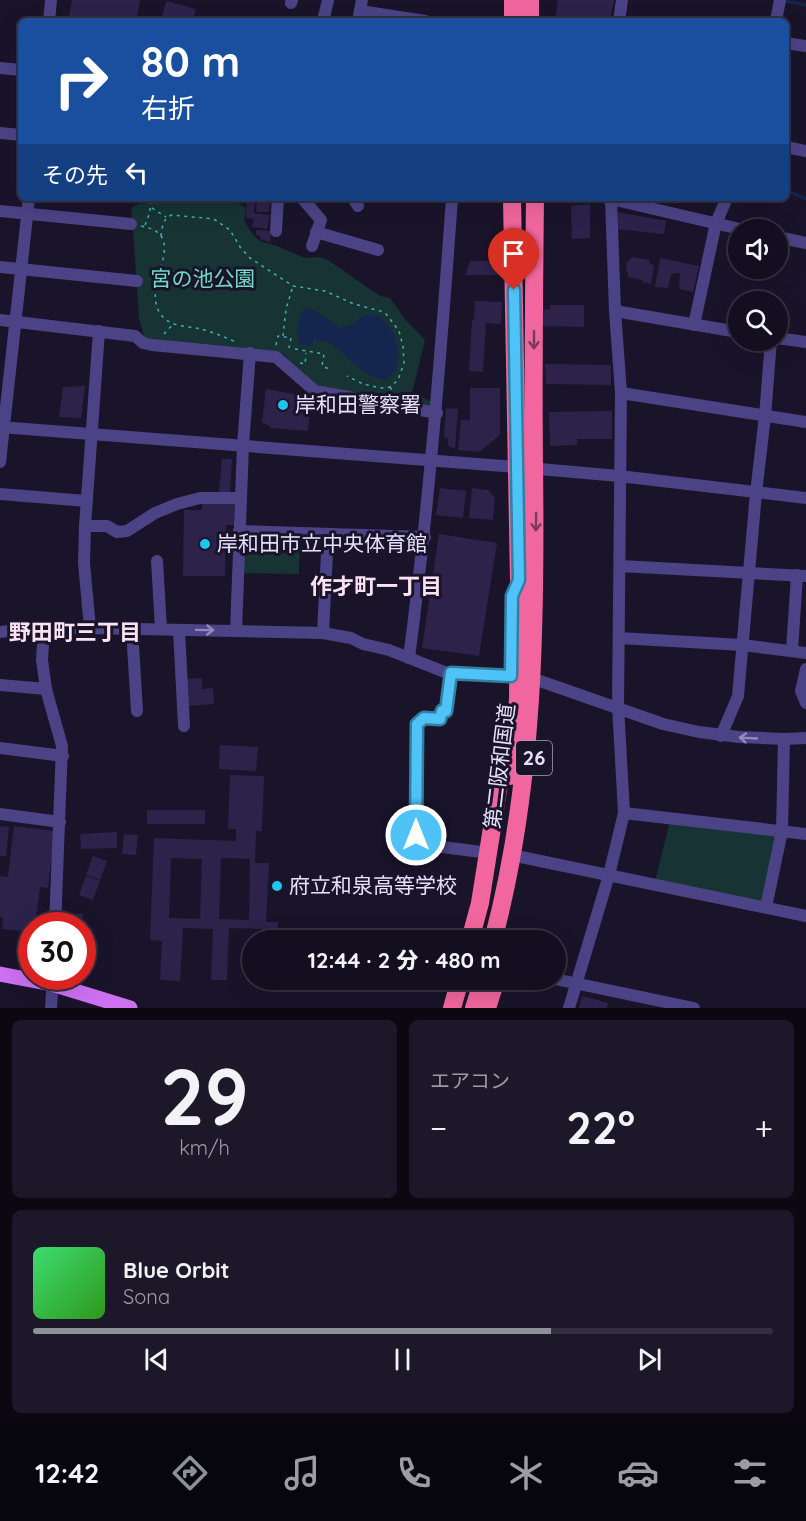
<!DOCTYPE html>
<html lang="ja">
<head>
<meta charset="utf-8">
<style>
	:root { --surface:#140f20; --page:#1d1829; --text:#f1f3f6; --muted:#9d9ca5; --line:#332f3e; --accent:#8c9099 }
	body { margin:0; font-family:Quicksand,"Noto Sans JP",sans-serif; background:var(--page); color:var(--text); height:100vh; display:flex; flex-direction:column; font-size:22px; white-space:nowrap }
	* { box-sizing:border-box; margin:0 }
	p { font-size:20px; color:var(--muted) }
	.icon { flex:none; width:33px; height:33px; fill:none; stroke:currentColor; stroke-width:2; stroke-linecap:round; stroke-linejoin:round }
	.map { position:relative; height:1008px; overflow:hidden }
	.side { display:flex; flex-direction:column; gap:12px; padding:12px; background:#0b0812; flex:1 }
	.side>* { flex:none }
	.banner { position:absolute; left:18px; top:18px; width:771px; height:183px; border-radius:9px; box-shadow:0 6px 24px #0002,0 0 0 2px var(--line); background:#1a4fa0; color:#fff; overflow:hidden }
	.tools { position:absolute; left:728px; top:219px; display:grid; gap:12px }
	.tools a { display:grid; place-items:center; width:60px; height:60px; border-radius:50%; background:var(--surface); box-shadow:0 6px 24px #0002,0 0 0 2px var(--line); font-size:30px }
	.speed { position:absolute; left:18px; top:912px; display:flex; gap:12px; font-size:30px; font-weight:700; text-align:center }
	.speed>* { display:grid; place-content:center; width:78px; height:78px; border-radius:50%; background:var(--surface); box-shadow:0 6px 24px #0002,0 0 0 2px var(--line); line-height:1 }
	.speed .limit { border:9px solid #d22; background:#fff; color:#111 }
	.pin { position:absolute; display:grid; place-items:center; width:51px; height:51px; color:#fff; margin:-62px -26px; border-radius:50% 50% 50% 0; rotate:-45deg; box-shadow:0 0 6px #0007 }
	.pin .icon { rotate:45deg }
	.me { position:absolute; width:66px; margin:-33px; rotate:0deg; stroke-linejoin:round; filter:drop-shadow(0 0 4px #0008) }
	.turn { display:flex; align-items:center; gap:21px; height:126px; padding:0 24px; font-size:27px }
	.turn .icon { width:78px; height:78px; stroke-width:2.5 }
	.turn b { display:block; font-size:42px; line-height:51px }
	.then { display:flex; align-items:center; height:57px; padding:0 24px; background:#0003; gap:12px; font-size:22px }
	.big { font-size:45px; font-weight:800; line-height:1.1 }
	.side .widget { flex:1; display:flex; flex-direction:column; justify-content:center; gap:9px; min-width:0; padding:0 21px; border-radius:9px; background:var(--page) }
	.side .dial { align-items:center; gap:0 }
	.dial b { font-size:78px; line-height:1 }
	.song { display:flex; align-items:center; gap:18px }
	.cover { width:72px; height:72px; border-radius:9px; background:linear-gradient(135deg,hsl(140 70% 55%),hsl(110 70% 35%)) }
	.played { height:6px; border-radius:3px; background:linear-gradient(90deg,var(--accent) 70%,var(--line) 70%) }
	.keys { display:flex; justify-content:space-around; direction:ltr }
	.heat { display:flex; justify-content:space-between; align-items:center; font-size:33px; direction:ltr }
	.side .tiles { flex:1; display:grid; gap:12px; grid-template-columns:1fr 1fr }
	.widget:last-child { grid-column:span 2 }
	.trip { position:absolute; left:242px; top:930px; width:324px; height:60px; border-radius:30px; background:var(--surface); box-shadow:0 6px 24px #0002,0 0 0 2px var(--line); font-weight:800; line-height:60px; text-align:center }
	.menu { display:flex; height:96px; justify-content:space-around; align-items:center; background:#08060d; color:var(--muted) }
	.menu .icon { width:42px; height:42px }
	.menu .active { color:var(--accent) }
	.menu b { font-size:27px; color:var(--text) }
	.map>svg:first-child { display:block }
	.green { fill:#173334 }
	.water { fill:#15264e }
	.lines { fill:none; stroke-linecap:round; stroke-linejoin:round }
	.stream { stroke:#15264e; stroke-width:3 }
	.building { fill:#2d224a; fill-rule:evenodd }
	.path { stroke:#3db2b4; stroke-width:1.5; stroke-dasharray:3 4.5; stroke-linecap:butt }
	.minor { stroke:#4b4385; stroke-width:12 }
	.major { stroke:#cd71f2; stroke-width:15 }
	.highway { stroke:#f1669e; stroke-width:18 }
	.oneway { stroke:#7b395f }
	.oneway2 { stroke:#918abb }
	.route-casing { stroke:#337fa1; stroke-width:15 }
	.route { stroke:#4fc3f7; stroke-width:10 }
	.poi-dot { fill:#1ec6eb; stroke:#1a142b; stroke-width:2 }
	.labels { text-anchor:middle; stroke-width:6; stroke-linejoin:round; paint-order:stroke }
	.shield { fill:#1a142b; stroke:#a9a3bd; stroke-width:1.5 }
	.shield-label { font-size:20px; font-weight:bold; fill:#e6e0fc }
	.park-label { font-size:21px; fill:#71d8c6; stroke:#1a142b }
	.poi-label { font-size:21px; fill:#e6e0fc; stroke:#1a142b; text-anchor:start }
	.street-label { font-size:21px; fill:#e6e0fc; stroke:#1a142b }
	.neighbourhood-label { font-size:22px; font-weight:bold; fill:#fce2f1; stroke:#1a142b }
</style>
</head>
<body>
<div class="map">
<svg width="806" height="1008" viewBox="0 0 806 1008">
	<rect width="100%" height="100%" fill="#1a142b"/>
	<g class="green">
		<polygon points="184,200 206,203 238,203 246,208 244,221 253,235 260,241 277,246 305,258 320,257 328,260 380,296 390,298 405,319 425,340 412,393 432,402 432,407 317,386 304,377 284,355 278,352 145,339 139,318 133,229 131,229 132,207 139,204"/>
		<polygon points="242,534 300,535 299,574 240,573"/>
		<polygon points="670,821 779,834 764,903 655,881"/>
	</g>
	<path class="water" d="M308 308C317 309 331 322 340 328 353 328 360 312 374 315 396 320 410 368 385 380L367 375 331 343 314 340 312 346 300 344 297 336 300 313Z"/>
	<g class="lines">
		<g class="stream">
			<polyline points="785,1 806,5"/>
			<polyline points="786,190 806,199"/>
		</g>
	</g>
	<g class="building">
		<polygon points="72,0 140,0 136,21 68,21"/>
		<polygon points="558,0 614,0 610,21 555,21"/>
		<polygon points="166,1 196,9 193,21 161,21"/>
		<polygon points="247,201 255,201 254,213 270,215 267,229 252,227 254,219 246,218"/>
		<polygon points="257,201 270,201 269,212 256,212"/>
		<polygon points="590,204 590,238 572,239 571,206"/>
		<polygon points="618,212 666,221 664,234 616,229"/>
		<polygon points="256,230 271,231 270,242 260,239 260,236 256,235"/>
		<polygon points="632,257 649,260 650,264 654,265 651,284 643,282 643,280 628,277 628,272 626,272 627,261 629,261"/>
		<polygon points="660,258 699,266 693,292 679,289 680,273 671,274 668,288 655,287"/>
		<polygon points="470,261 500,261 500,275 465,275"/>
		<polygon points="475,301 502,302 501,324 486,323 483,372 469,371 472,320 474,320"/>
		<polygon points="550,305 584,305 584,327 542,326 542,310 550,309"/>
		<polygon points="545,364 611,365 611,385 546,384"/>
		<polygon points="85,386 81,418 59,417 63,387"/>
		<polygon points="470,388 500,388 500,435 479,452 458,450 461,420 470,420"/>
		<polygon points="266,389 304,396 311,401 308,431 272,428 262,422"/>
		<polygon points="446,408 458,409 455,448 450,447 448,445 448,438 444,437"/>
		<polygon points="612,411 612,439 577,439 577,445 550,446 549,412"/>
		<polygon points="222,459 232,459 230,492 219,492"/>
		<polygon points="440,488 466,491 463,518 436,515"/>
		<polygon points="472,488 488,490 495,498 493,520 469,518"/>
		<polygon points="234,500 234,525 226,525 225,576 183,576 184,510 202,510 202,501"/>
		<polygon points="439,534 497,543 479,656 422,648"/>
		<polygon points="202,678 202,689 213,688 214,704 187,706 186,679"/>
		<polygon points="220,745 258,747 256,771 219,769"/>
		<path d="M230 775 264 776 262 831H256L255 863H269L266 922H278L277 940H262L263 929 229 928 227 980H211L213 929 183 928 180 981 160 980 162 941 150 940 154 838 236 841V829H228ZM171 858 202 859 200 919 169 918ZM221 858 250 859 249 920 219 919Z"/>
		<rect x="147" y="810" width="58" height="14"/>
		<polygon points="0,826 9,827 6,856 0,856"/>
		<polygon points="14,826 55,831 48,888 40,887 35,926 32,926 32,932 2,929 3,917 0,917 0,876 8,877"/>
		<polygon points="117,832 117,848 81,849 80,834"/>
		<polygon points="124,834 138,835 136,855 122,854"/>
		<polygon points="93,856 107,861 100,880 86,875"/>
		<polygon points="86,876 100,881 93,900 79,895"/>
		<polygon points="63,914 83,914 82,926 63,926"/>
		<polygon points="582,996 608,1003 607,1008 579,1008"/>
	</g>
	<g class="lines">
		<g class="path">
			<polyline points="152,208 166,217"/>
			<polyline points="145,225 150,212 150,203"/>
			<path d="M141 226C194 236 137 286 162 316 171 327 188 326 201 329 213 332 224 337 236 342"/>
			<path d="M161 236C162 227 163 218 172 215L214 219 230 230 240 247 250 258 293 286 325 291 354 304 384 312 387 315 399 331 403 346 404 363 398 380 390 387 381 388 363 384 347 376"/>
			<polyline points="164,334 173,324"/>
			<polyline points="283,336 286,309 293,286"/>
			<polyline points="276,345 278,336 291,338 289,348"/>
			<polyline points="295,349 324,354 322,366 327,368 328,373"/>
			<polyline points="300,363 305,364 306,353"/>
			<polyline points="390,387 395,395"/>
		</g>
		<g class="minor">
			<polyline points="291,3 292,0"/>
			<polyline points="360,11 425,21"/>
			<polyline points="49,21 51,0"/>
			<polyline points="323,21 328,0"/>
			<polyline points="358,21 362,0"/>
			<polyline points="619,21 622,0"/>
			<polyline points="776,21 780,0"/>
			<polyline points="786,43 806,46"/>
			<polyline points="0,68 21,70"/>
			<polyline points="0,133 21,135"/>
			<polyline points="786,147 806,151"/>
			<polyline points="302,198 321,220 312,246"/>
			<polyline points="353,198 358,206"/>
			<polyline points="607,198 744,230"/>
			<polyline points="0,211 131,224"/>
			<polyline points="276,231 278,198"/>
			<polyline points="316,232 378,250"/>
			<polyline points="777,237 806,243"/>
			<polyline points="0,267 137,281"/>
			<polyline points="615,311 738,332"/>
			<polyline points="0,320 135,336 143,343 152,345 276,357 315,391 437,413"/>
			<polyline points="694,325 716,223 727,198"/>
			<polyline points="777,338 806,342"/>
			<polyline points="621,393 806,422"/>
			<polyline points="0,427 517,467 619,476 806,498"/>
			<polyline points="0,462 29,198"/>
			<polyline points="0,494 86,501"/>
			<polyline points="85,526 107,526 117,532 127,531 155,513 177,504 200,498 241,498"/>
			<polyline points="239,531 425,537"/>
			<polyline points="157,561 161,629"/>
			<polyline points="620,566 806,576"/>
			<polyline points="90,628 84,563 85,526 99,331"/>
			<polyline points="44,629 42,660 46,689 62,746 55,926"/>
			<polyline points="132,629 137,711"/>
			<polyline points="179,630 184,726"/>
			<polyline points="236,631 243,445 250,353"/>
			<polyline points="0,632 25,629 90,628 323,633 351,638 363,644 389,650 447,673 518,676 540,681 663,724 699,732 739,737 784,739 806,738"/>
			<polyline points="323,633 328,534"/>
			<polyline points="619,638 742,645 806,653"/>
			<polyline points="792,650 797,575"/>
			<path d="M409 658C429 505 441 352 452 198"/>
			<polyline points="806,669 801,691 806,703"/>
			<polyline points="451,673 446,711 442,711 440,719 424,718 417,724 416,835 435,846 489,853"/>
			<polyline points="0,685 46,689"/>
			<polyline points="721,736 738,696 756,493 765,416 771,340"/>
			<polyline points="0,748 63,756"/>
			<polyline points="624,813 806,834"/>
			<polyline points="0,814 60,822"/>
			<polyline points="521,857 806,916"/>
			<polyline points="766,907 782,831 784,739"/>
			<polyline points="555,979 694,1008"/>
			<polyline points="51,1008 53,976"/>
			<polyline points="569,1008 609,875 624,813 618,706 621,393 615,311 611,199"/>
		</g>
		<polyline class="major" points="0,974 52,984 130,1008"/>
		<g class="highway">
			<polyline points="530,0 530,21"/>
			<polyline points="513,21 513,0"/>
			<polyline points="510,776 518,700 519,581 512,198"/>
			<polyline points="470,940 480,903 503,759"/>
			<path d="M493 940C534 787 536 624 534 466 533 377 534 287 535 198"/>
			<polyline points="452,1008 460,980"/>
			<polyline points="474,1008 483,980"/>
			<polyline points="487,1008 496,980"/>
		</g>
	</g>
	<defs><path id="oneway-shaft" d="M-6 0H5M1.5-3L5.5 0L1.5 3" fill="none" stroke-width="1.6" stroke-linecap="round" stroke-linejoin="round" transform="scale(1.5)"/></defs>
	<g class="oneway">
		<use href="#oneway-shaft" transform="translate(534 340) rotate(90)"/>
		<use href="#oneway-shaft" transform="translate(536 522) rotate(91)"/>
	</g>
	<g class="oneway2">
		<use href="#oneway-shaft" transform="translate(205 630) rotate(1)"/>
		<use href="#oneway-shaft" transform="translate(748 738) rotate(-177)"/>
	</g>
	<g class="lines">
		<defs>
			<polyline id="route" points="416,835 417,724 424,718 440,719 442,711 446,711 451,673 511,676 512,596 519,580 514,290"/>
		</defs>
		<use href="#route" class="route-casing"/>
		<use href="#route" class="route"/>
	</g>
	<g class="poi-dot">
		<circle cx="283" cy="405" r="6"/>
		<circle cx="205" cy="544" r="6"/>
		<circle cx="277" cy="886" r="6"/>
	</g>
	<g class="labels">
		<rect class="shield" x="516" y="741" width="36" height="34" rx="4.5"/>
		<g class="shield-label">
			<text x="534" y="765">26</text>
		</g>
		<g class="park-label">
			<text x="203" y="286">宮の池公園</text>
		</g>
		<g class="poi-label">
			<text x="295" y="412">岸和田警察署</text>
			<text x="217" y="551">岸和田市立中央体育館</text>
			<text x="289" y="893">府立和泉高等学校</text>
		</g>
		<g class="street-label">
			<text transform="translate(500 766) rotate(-83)" y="7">第二阪和国道</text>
		</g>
		<g class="neighbourhood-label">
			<text x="376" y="594">作才町一丁目</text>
			<text x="75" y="640">野田町三丁目</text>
		</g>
	</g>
</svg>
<div class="tools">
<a><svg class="icon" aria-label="sound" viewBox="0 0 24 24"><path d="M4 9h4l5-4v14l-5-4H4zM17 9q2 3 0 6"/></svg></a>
<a><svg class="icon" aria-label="search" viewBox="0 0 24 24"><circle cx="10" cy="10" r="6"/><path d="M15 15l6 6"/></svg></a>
</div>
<div class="speed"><div class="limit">30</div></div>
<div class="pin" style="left:514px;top:290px;background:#d93025"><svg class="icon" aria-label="arrive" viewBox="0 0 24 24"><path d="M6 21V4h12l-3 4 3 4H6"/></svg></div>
<svg class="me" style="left:416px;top:835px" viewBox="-20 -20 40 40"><circle r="17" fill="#4fc3f7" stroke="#fff" stroke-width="3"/><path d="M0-11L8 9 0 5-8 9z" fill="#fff"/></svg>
<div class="trip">12:44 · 2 分 · 480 m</div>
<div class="banner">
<div class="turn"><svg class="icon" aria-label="right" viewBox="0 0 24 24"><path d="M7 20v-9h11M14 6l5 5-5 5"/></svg><div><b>80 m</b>右折</div></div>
<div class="then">その先<svg class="icon" aria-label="left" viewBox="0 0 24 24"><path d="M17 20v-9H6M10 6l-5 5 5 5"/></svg></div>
</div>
</div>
<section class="side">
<div class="tiles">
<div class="widget dial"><b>29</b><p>km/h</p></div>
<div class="widget"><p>エアコン</p>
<div class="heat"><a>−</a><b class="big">22°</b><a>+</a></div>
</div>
<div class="widget">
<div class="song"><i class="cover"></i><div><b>Blue Orbit</b><p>Sona</p></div></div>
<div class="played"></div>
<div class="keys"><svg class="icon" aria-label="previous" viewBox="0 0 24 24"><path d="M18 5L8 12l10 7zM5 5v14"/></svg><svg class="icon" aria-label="pause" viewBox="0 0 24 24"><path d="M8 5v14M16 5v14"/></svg><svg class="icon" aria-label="next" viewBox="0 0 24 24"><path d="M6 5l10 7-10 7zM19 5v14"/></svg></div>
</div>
</div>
</section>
<nav class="menu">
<b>12:42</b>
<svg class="icon active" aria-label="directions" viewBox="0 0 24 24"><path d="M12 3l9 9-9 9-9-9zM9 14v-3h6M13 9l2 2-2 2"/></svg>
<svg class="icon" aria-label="music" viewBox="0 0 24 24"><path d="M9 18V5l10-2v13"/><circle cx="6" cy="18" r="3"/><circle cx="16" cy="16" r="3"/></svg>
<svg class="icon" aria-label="phone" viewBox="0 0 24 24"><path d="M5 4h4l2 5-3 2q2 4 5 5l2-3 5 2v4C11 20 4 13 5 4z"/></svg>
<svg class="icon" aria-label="climate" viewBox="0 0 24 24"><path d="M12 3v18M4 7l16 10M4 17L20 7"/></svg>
<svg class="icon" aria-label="car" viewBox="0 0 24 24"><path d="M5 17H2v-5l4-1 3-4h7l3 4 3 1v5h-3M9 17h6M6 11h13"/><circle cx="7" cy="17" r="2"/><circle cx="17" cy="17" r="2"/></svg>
<svg class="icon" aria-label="filters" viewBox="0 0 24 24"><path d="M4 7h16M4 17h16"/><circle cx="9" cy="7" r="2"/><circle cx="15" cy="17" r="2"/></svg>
</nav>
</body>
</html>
